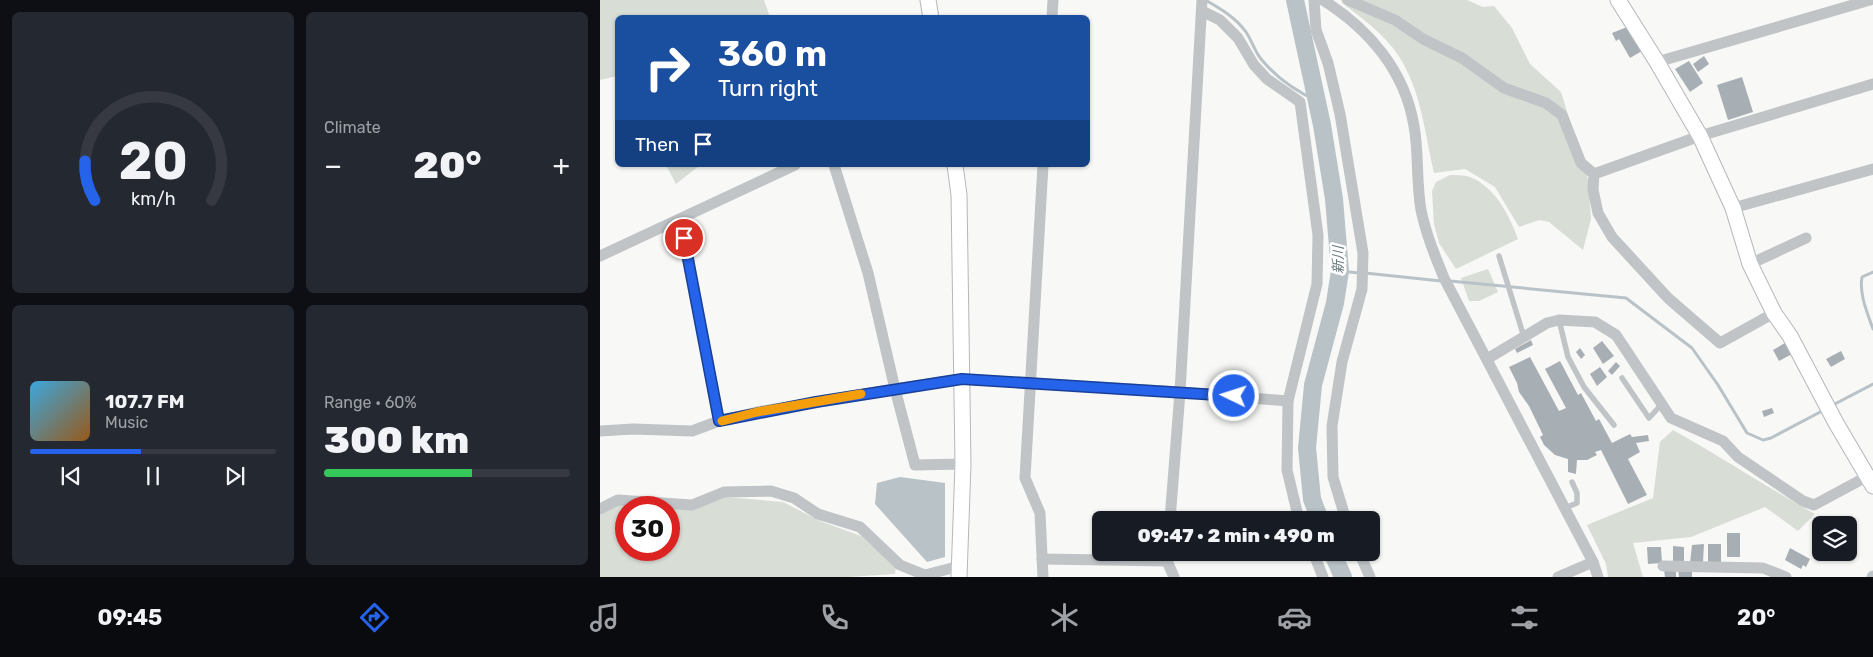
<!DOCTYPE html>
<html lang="en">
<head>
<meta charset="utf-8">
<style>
	:root { --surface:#171b24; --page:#242831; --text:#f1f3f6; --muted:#9ea1a6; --line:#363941; --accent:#2563eb }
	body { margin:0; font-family:Rubik,"Noto Sans JP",sans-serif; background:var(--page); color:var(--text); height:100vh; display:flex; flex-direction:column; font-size:19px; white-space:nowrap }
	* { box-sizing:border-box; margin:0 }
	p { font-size:16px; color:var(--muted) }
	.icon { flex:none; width:28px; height:28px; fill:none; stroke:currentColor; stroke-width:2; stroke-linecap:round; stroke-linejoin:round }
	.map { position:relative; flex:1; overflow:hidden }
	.side { display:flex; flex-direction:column; gap:12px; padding:12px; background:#0d0f14; width:600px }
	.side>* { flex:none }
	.guide { position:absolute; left:15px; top:15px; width:475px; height:152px; border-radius:8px; box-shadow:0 1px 4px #0004; background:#1a4fa0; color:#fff; overflow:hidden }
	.fabs { position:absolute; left:1212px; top:516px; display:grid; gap:10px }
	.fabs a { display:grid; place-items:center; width:45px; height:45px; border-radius:8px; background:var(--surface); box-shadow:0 1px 4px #0004; font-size:25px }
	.speed { position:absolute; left:15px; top:496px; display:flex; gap:10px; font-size:25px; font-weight:700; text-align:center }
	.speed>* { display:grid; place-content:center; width:65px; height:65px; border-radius:50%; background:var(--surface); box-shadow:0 1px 4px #0004; line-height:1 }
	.speed .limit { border:8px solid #d22; background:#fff; color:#111 }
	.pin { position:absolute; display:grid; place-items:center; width:42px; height:42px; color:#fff; margin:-21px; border:2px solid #fff; border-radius:50%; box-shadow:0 1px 5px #0007 }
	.me { position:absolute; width:55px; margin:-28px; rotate:274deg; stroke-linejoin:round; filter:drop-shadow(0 0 4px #0008) }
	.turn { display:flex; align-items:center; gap:18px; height:105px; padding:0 20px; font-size:22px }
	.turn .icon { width:65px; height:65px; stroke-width:2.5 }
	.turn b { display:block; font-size:35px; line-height:42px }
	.then { display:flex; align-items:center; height:48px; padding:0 20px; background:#0003; gap:10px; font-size:19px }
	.big { font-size:38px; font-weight:800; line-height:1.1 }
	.side .widget { flex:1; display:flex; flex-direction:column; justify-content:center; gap:8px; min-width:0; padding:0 18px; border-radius:8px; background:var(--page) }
	.side .dial { align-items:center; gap:0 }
	.dial svg { height:130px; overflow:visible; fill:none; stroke:var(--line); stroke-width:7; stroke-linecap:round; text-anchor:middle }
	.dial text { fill:var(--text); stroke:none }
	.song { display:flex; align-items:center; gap:15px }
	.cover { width:60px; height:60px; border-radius:8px; background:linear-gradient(135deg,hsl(200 70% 55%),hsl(30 70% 35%)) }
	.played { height:5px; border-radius:2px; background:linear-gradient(90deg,var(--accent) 45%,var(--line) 45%) }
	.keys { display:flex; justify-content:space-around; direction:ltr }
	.heat { display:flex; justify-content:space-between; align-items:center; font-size:28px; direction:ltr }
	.charge { height:8px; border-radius:4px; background:linear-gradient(90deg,#34c759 60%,var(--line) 0) }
	.side .tiles { flex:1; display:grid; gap:12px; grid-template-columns:repeat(2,1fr) }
	.trip { position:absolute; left:492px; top:511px; width:288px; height:50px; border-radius:8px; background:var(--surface); box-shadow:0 1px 4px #0004; font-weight:800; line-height:50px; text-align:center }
	.menu { display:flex; height:80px; justify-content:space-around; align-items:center; background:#090b0e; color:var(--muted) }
	.menu .icon { width:35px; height:35px }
	.menu .current { color:var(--accent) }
	.menu b { font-size:22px; color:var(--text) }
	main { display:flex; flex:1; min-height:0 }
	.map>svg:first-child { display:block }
	.green { fill:#d8ddd6 }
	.water { fill:#b9c3c7 }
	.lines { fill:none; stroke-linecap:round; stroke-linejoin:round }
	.stream { stroke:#b9c3c7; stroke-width:3 }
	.river { stroke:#b9c3c7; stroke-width:18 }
	.building { fill:#a8afb4 }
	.secondary-casing { stroke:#b3b8bb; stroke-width:17 }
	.lane { stroke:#c0c4c7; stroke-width:5.5 }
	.street { stroke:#c0c4c7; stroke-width:11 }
	.secondary { stroke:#fff; stroke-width:15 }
	.route-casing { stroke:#184099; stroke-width:12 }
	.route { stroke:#2563eb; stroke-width:9 }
	.slow { stroke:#f59e0b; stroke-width:9 }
	.labels { text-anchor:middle; stroke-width:5; stroke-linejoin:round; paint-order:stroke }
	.water-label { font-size:14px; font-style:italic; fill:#67797f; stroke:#fff }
</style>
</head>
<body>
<main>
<section class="side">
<div class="tiles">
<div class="widget dial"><svg viewBox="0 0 100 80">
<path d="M14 69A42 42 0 1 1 86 69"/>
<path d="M14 69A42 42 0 0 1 8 45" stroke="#2563eb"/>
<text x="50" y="56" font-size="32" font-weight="700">20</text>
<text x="50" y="72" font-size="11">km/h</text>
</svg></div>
<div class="widget"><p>Climate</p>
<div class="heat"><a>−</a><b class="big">20°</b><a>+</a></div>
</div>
<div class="widget">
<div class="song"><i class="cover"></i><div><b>107.7 FM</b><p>Music</p></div></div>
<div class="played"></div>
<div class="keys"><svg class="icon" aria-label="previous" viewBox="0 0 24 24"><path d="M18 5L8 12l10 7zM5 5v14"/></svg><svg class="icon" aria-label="pause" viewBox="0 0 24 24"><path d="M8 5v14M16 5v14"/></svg><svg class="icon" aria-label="next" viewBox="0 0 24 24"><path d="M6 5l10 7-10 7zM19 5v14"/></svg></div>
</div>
<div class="widget"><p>Range · 60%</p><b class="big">300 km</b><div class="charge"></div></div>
</div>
</section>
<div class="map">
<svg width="1273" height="577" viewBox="0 0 1273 577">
	<rect width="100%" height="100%" fill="#f8f8f6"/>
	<g class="green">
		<polygon points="0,0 164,0 170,17 18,18 17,76 0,80"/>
		<path d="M741 0H867L883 7 894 6 912 28 930 64 961 92 988 179 991 219 983 250 949 222 939 220 919 227 895 187 865 169 834 173C825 134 821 89 798 55 784 34 762 18 742 3Z"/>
		<polygon points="66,165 100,165 76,184"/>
		<path d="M850 175C856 175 864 175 870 177 895 187 909 215 918 239L856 269 839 243 834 224 832 191 836 182Z"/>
		<polygon points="888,269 898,292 879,301 869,301 861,278"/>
		<path d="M1073 430C1121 457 1167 487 1215 514L1198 531 1165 507 1091 537 1033 543 1043 577H1008L1006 564 987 525 1053 498 1060 442Z"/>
		<polygon points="125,497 183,502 220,521 261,536 296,568 295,574 248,577 0,577 0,515 20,505 49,507 26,508 26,550 69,550 69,509"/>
	</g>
	<polygon class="water" points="300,477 345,483 345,557 327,562 275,504 277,483"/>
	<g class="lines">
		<g class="stream">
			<path d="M607 1C621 9 636 18 646 32 652 41 655 52 661 59 676 77 697 92 718 101"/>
			<polyline points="740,271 759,273"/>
			<path d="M1273 272 1262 277C1259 294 1267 312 1273 329"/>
			<polyline points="765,273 841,281"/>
			<polyline points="850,281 1026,298 1092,348 1118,385 1147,433 1163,440 1171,438 1224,410"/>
			<polyline points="1231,406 1273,384"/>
		</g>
		<g class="river">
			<polyline points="695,0 722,125 734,199 740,271 735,303 713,385 707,448 712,499 720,520"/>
			<polyline points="732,552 743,577"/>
		</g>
	</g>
	<g class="building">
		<polygon points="1027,27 1042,51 1030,58 1019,39 1016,41 1012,33"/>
		<polygon points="1104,56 1109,64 1098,72 1093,64"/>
		<polygon points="1089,61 1103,83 1090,92 1075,69"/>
		<polygon points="1142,77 1153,112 1128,120 1117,85"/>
		<polygon points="931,340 933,345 917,353 915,349"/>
		<polygon points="1002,341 1014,356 1003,364 993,348"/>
		<polygon points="1185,343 1192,354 1179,361 1173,350"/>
		<polygon points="980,348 985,355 981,359 976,352"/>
		<polygon points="1241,351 1245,359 1231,367 1226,359"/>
		<polygon points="930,357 959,411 966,408 945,369 960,361 978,395 981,393 996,421 999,419 1012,443 1030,434 1032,437 1048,435 1049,441 1036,443 1040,452 1028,459 1047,495 1028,504 1001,450 995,452 997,455 987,460 977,460 976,474 968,472 968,459 955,455 944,445 940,437 943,435 929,406 919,392 917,383 909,367"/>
		<polygon points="1016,362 1020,366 1012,375 1008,371"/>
		<polygon points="1000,367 1007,377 997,386 990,374"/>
		<polygon points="1172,408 1174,413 1164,417 1162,411"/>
		<rect x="1127" y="533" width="13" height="24"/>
		<polygon points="1104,544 1103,562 1090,563 1092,545"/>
		<rect x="1108" y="544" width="13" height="18"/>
		<polygon points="1073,546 1084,547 1084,564 1073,563"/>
		<polygon points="1047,547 1061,547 1062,563 1048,564"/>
		<polygon points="1190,548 1210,559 1206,567 1203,565 1201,569 1185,560"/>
		<polygon points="1064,570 1076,570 1076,577 1065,577"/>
		<polygon points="1078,570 1092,570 1092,577 1079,577"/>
	</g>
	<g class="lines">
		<defs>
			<g id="secondary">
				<polyline points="328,0 331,18"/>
				<polyline points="1018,0 1057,62 1100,136 1133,208 1150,264 1174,313 1190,336 1236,423 1273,486"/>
				<polyline points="355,165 359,195 363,464 359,577"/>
			</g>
		</defs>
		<use href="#secondary" class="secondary-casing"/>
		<g class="lane">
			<polyline points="899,256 924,337"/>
			<polyline points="959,320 968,357 984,387 1014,425"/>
			<polyline points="1022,378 1049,418 1062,404"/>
			<polyline points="965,508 977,503 977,493 972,482"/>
		</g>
		<g class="street">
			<polyline points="714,0 716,30 728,63 740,114 763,253 762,289 742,362 732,426 733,477 746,520"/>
			<path d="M723 0C769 29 805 71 814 126 819 153 816 182 821 210 826 234 835 256 844 278L993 562 998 577"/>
			<polyline points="748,0 795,20 823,39 862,58 904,88 946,103 962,115 981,163 994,174 993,190 998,213 1012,237 1068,298 1120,343 1174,313"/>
			<polyline points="602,11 620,20 638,38 654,65 667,79 700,102 718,235 717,284 688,401 687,470 699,520"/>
			<polyline points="452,18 453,0"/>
			<polyline points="1057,62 1270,0"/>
			<polyline points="234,165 268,273 295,389 315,465 363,464"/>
			<polyline points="443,165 425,478 440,513 443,577"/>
			<polyline points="994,174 1100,136 1273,84"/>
			<polyline points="1133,208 1273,169"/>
			<polyline points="81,220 119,421"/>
			<polyline points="0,256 195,165"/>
			<polyline points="1150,264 1206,238"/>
			<polyline points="887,359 947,323 959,320 995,322 1016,335 1071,418 1123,441 1138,457 1203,501 1214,505 1268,476 1273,475"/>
			<polyline points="0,431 33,429 92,431 119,421 157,412 295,389 362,379 580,392 688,401"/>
			<polyline points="0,509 18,500 92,505 124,492 171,491 194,498 218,514 260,527 300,565 325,575 360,566"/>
			<polyline points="570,520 580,392 602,0"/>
			<polyline points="568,552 567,561 574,577"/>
			<polyline points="713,552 723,577"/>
			<polyline points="759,552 770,577"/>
			<polyline points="442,559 567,561"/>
			<polyline points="1063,566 1163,568 1186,577"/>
			<polyline points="958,577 993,562"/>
			<polyline points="1272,577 1273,576"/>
		</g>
		<use href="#secondary" class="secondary"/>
	</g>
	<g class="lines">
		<defs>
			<polyline id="route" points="84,238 119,421 216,402 362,379 634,396"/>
		</defs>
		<use href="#route" class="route-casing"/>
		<use href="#route" class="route"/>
		<polyline class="slow" points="122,421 157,412 261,394"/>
	</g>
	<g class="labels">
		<g class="water-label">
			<text transform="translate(738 260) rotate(-90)" y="5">新川</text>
		</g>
	</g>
</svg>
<div class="fabs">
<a><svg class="icon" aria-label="layers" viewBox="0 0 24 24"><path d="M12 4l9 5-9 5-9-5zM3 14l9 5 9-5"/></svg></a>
</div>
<div class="speed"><div class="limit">30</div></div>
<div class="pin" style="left:84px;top:238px;background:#d93025"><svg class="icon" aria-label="arrive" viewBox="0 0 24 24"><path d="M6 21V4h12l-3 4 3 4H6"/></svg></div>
<svg class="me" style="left:634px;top:396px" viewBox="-20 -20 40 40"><circle r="17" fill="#2563eb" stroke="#fff" stroke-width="3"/><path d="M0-11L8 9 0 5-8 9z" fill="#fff"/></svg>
<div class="trip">09:47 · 2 min · 490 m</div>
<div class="guide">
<div class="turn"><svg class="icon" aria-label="right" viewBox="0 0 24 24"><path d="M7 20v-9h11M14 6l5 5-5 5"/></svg><div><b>360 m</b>Turn right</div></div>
<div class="then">Then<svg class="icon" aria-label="arrive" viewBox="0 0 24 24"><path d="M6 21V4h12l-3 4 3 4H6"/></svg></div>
</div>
</div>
</main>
<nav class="menu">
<b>09:45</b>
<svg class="icon current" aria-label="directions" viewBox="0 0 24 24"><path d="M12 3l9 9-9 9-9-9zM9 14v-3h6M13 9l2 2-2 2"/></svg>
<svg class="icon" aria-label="music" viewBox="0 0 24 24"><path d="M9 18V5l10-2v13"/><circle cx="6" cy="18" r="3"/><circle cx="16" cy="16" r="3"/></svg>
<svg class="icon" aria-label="phone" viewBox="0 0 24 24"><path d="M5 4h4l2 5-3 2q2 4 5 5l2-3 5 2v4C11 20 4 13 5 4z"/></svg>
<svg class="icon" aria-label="climate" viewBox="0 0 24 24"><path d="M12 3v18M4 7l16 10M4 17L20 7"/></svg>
<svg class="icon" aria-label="car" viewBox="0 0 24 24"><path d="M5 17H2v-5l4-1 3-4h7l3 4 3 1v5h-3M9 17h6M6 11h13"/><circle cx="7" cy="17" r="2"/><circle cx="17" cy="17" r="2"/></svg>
<svg class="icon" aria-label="filters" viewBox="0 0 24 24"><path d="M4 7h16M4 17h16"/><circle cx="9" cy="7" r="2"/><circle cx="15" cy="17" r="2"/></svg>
<b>20°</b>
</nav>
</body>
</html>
